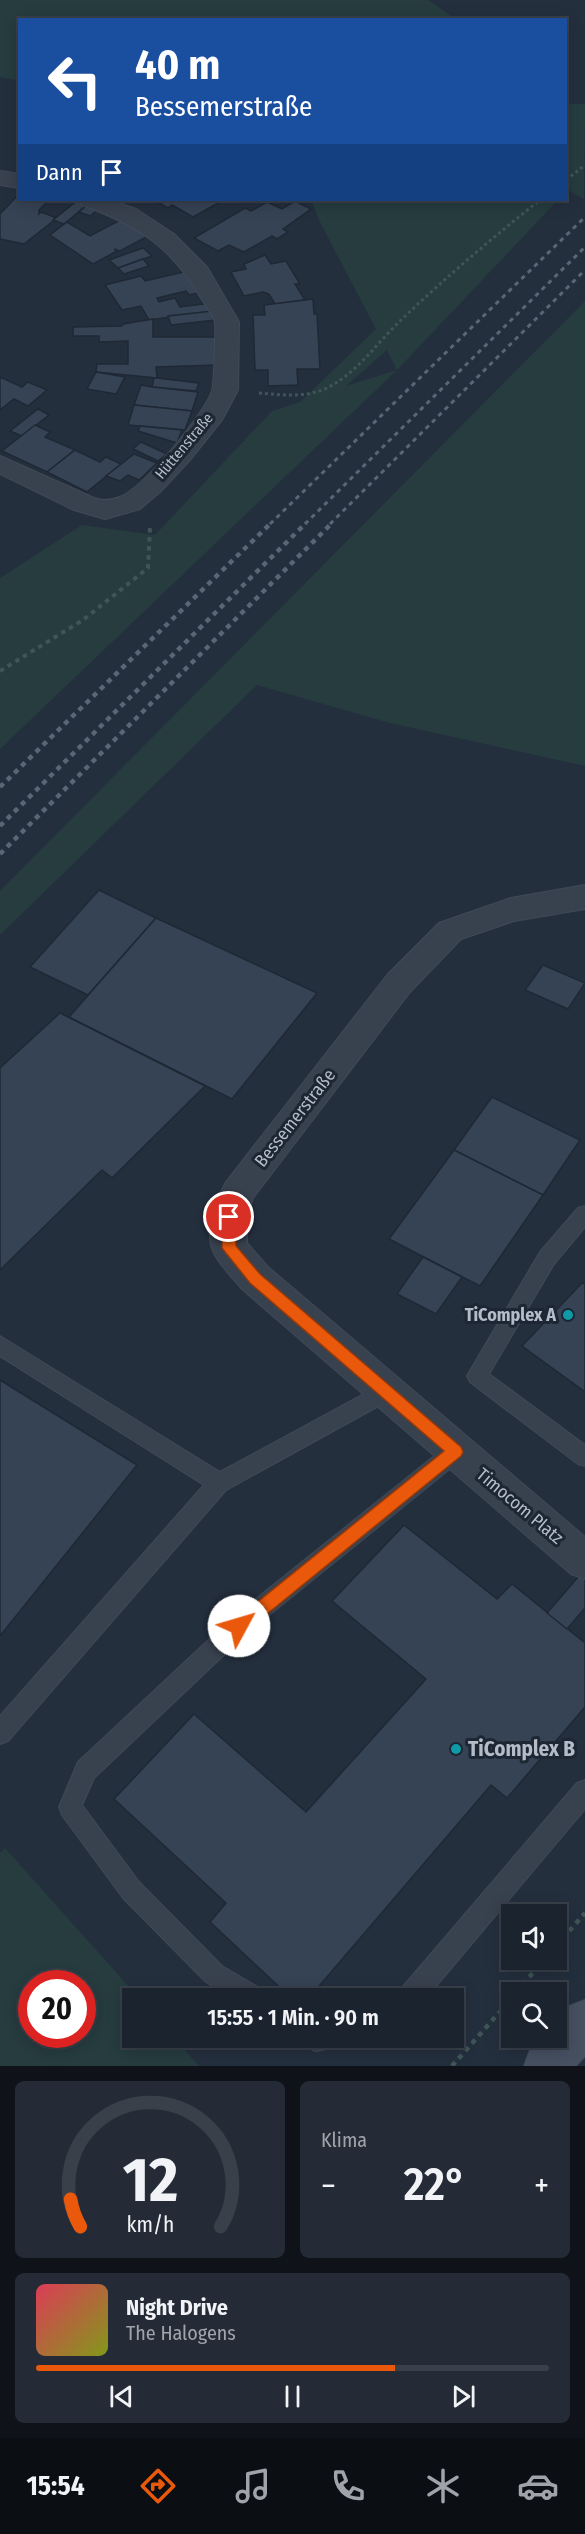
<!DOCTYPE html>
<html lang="de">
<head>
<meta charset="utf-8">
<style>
	:root { --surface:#1b232e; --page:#242b36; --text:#f1f3f6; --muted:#a0a4aa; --line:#39404a; --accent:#ea580c }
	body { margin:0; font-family:"Fira Sans Condensed",sans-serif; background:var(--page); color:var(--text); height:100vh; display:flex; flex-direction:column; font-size:22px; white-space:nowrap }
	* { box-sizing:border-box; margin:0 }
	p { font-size:20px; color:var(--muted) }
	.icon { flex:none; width:33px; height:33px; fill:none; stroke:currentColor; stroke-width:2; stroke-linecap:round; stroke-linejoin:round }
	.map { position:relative; height:2066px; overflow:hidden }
	.drawer { display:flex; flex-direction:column; gap:15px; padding:15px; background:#0f1319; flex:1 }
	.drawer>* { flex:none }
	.hud { position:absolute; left:18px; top:18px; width:549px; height:183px; border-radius:0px; box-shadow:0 3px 15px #0003,0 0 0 2px var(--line); background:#1a4fa0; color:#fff; overflow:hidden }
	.buttons { position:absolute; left:501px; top:1904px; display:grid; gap:12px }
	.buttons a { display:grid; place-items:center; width:66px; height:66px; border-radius:0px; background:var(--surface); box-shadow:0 3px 15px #0003,0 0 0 2px var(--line); font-size:30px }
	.speed { position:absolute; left:18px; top:1970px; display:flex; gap:12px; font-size:30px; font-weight:700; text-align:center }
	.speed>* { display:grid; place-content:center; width:78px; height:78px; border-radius:50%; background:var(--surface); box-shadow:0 3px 15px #0003,0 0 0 2px var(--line); line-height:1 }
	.speed .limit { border:9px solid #d22; background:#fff; color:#111 }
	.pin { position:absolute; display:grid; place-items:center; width:51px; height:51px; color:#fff; margin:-26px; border:3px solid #fff; border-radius:50%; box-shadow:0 2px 6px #0007 }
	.me { position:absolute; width:66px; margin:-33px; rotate:51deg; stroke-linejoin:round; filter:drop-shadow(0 0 4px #0008) }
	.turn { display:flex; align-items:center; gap:21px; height:126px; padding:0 18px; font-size:27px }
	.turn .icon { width:78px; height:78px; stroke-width:2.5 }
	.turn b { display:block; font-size:42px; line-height:51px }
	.then { display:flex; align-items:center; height:57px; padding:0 18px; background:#0003; gap:12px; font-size:22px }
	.big { font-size:45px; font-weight:600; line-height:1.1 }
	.drawer .card { flex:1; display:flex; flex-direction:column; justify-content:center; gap:9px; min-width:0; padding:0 21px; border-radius:9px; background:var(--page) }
	.drawer .dial { align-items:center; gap:0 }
	.dial svg { height:156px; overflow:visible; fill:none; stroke:var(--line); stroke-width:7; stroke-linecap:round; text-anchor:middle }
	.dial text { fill:var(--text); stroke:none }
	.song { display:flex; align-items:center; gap:18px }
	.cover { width:72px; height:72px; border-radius:9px; background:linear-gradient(135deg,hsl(350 70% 55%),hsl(70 70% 35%)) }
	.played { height:6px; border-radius:3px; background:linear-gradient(90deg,var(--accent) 70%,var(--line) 70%) }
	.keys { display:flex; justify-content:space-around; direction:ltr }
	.heat { display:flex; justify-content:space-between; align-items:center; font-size:33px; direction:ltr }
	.drawer .tiles { flex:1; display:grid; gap:15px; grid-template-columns:1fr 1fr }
	.card:last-child { grid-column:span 2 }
	.trip { position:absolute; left:122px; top:1988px; width:342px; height:60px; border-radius:0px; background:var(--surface); box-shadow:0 3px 15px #0003,0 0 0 2px var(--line); font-weight:600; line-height:60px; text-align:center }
	.menu { display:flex; height:96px; justify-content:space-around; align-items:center; background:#0b0e12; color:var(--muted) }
	.menu .icon { width:42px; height:42px }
	.menu .selected { color:var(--accent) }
	.menu b { font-size:27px; color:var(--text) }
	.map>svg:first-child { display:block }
	.green { fill:#263c3f; fill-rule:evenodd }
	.building { fill:#364354; stroke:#1f2835; stroke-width:1.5 }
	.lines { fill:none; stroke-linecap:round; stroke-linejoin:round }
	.service-casing { stroke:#414a57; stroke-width:2 }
	.minor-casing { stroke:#414a57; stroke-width:2 }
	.secondary-casing { stroke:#414a57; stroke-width:2 }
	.path-far2 { stroke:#3f5557; stroke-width:3; stroke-dasharray:3 3; stroke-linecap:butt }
	.path-far1 { stroke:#3f5557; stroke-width:4; stroke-dasharray:4.5 4.5; stroke-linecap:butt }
	.path { stroke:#3f5557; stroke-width:4.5; stroke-dasharray:5 5; stroke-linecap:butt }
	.service { fill:#38414e; fill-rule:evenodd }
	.minor { fill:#38414e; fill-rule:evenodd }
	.secondary { fill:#465061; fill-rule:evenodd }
	.rail-far1 { stroke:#5a6575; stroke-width:3; stroke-dasharray:4.5 4.5; stroke-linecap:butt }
	.rail { stroke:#5a6575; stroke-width:4.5; stroke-dasharray:5 5; stroke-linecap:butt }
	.route { fill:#ea580c; stroke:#983908; stroke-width:1.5 }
	.culture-dot { fill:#0f9aa8; stroke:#1d2633; stroke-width:2 }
	.labels { text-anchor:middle; stroke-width:6; stroke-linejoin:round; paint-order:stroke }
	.far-street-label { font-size:15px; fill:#b4bcc9; stroke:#1d2633 }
	.street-label { font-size:18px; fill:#b4bcc9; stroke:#1d2633 }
	.poi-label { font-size:18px; font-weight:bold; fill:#b4bcc9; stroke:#1d2633; text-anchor:end }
	.near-poi-label { font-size:21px; font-weight:bold; fill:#b4bcc9; stroke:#1d2633; text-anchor:start }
</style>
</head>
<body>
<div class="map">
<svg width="585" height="2066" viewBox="0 0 585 2066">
	<rect width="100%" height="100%" fill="#242f3e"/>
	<g class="green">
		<polygon points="0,0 428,0 456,19 20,20 19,76 15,80 0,77"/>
		<polygon points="566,104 585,104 584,199 568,190 566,192"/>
		<path d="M311 200H558L397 370 0 749V578L82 525 155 535 272 411 300 402 376 329 321 224ZM387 350 397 370 346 386Z"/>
		<polygon points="585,301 585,766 390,723 257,685 0,935 0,891"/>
		<path d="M5 1848 139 1998H132V2037H173L199 2066H0V1853ZM32 1983H82V2034H32Z"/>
	</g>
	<g class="building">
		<polygon points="20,193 20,200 49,200 39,210 39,214 41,212 57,218 24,244 0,239 0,214"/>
		<polygon points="78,200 89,203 64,224 53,220"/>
		<polygon points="154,200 224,200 193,217 172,205 168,208"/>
		<polygon points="295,201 311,209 283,229 288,232 277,239 272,236 244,252 229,245 218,251 194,238 245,208 251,211 267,202 282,209"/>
		<polygon points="89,203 100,208 90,216 79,212"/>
		<polygon points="122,219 150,235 120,251 114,249 117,251 93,264 50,235 67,222 90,236"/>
		<polygon points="143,248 152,256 118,268 109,260"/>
		<polygon points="265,255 271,264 286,261 300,284 295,284 305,300 275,304 269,294 263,292 244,296 231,272 246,269 244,264"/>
		<polygon points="143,259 149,266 124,274 118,268"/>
		<polygon points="192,270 206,291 189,295 186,291 157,298 159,302 175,298 180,307 211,303 213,311 149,320 141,306 122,310 105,285 141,276 145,281"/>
		<polygon points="313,299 314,314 317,314 320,369 297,369 298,385 268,386 268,370 255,370 253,315 265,315 264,305"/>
		<polygon points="213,311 216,320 171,325 168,316"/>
		<polygon points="153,319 153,337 218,337 217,365 156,367 157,378 96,372 97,364 128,364 128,341 99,342 99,336 73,336 73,327 122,326 123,324"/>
		<polygon points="96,372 125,377 116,394 87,389"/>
		<polygon points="0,377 22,387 28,382 47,390 28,406 14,399 0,410"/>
		<polygon points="154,378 157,378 199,383 196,391 152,387"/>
		<polygon points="141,385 152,387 198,392 192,411 134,405"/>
		<polygon points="134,405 192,411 185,430 128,425"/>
		<polygon points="38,409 49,415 22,436 10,431"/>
		<polygon points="35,425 50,432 45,437 75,450 47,472 2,451"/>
		<polygon points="140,426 182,430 177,443 138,431"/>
		<polygon points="141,442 167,454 158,461 133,449"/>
		<polygon points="75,450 100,462 106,457 121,464 87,492 47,472"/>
		<polygon points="134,454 157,463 139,480 128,475 120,481 106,476"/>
		<polygon points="99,890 156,918 88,995 30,967"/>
		<polygon points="156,918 317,993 232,1099 69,1017"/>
		<polygon points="543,965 585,983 568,1009 525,990"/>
		<polygon points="60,1013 205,1086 112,1178 102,1170 0,1270 0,1068"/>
		<polygon points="492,1097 580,1140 543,1195 454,1150"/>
		<polygon points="454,1150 543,1195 480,1286 389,1239"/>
		<polygon points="423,1257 462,1277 436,1314 397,1294"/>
		<polygon points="582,1283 585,1284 585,1392 522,1346"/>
		<polygon points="0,1380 137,1465 0,1636"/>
		<polygon points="404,1525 497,1599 512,1584 585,1643 585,1707 507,1798 491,1785 309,1998 291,1998 210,1922 226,1903 114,1799 194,1714 306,1812 426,1679 332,1601"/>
		<polygon points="585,1569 585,1608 567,1629 547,1613"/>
	</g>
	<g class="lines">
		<defs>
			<g id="service">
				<polygon points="585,1206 585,1227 554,1264 489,1374 585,1445 585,1466 578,1464 470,1382 467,1376 540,1252 578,1208"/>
				<polygon points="0,1336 220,1472 379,1386 386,1383 393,1386 396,1392 393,1398 226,1490 8,1741 0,1744 0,1716 204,1485 0,1356"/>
				<polygon points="455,1443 462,1445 465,1452 462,1459 247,1633 94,1778 82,1805 139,1882 222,1966 261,1989 264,1998 230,1998 206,1982 123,1898 62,1815 59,1807 78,1762 231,1619 448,1445"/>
				<polygon points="585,1780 585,1809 426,1998 398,1998 401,1989 577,1783"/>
				<polygon points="300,2037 345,2037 342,2046 316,2051 303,2046"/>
			</g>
			<g id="minor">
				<polygon points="0,171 20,174 20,188 0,185"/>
				<path d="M79 200H110L136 209 174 234 207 267 239 322 238 390 222 420 191 459 160 492 140 509 105 519 74 510 0 474V456L94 498C103 501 110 501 120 497 143 488 204 415 212 391 214 384 216 329 215 322 213 314 205 305 201 298 171 246 137 225 82 205Z"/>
				<path d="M585 885V909L514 921 461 939 410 992 253 1198 247 1217V1243L268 1267 585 1537V1579L571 1574 242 1289C232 1277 219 1265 213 1251 204 1230 216 1201 226 1182L388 974 439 923 511 898Z"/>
			</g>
			<polygon id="secondary" points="585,2000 585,2056 576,2066 524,2066 530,2050 542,2037 556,2037 556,2021 569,2006"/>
		</defs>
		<use href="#service" class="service-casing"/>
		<use href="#minor" class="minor-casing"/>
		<use href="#secondary" class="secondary-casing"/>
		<g class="path-far2">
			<polyline points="566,180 585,165"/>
			<path d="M259 393C281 395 306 398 327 388 357 373 377 343 401 320 445 278 492 238 540 200"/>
		</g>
		<polyline class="path-far1" points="0,671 83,620 148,568 150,528"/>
		<g class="path">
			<polyline points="556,1946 585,1913"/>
			<polyline points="516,1992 545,1959"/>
			<polyline points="452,2066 512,1998"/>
		</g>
		<use href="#service" class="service"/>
		<use href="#minor" class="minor"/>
		<use href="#secondary" class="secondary"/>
		<g class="rail-far1">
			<polyline points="270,524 585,217"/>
			<polyline points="305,524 585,247"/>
			<polyline points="330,524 585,270"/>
		</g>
		<g class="rail">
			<polyline points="0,787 271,523"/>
			<polyline points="0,826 306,523"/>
			<polyline points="0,854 332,523"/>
		</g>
	</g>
	<polygon class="route" points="229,1211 234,1213 236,1217 236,1246 260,1274 461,1447 463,1452 461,1456 245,1632 239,1634 234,1632 231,1626 234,1621 444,1451 250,1283 222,1248 222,1217 224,1213"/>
	<g class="culture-dot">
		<circle cx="568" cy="1315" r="6"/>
		<circle cx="456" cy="1749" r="6"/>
	</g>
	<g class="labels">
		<g class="far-street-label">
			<text transform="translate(184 446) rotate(-50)" y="5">Hüttenstraße</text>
		</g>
		<g class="street-label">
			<text transform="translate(295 1118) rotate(-52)" y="6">Bessemerstraße</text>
			<text transform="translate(520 1506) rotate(40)" y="6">Timocom Platz</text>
		</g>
		<g class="poi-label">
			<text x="556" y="1321">TiComplex A</text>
		</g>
		<g class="near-poi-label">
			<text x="468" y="1756">TiComplex B</text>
		</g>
	</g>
</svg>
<div class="buttons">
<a><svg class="icon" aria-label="sound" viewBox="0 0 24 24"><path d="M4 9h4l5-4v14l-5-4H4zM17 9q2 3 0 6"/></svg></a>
<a><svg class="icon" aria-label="search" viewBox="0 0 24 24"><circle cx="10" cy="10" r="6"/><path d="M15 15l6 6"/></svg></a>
</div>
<div class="speed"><div class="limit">20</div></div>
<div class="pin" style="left:229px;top:1217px;background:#d93025"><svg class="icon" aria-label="arrive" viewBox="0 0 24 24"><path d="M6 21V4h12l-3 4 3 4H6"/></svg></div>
<svg class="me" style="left:239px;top:1626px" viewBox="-20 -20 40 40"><circle r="19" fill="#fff"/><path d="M0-13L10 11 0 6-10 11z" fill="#ea580c"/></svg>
<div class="trip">15:55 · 1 Min. · 90 m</div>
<div class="hud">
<div class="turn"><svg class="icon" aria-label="left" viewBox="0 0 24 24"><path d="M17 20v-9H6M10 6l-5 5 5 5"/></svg><div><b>40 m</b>Bessemerstraße</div></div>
<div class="then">Dann<svg class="icon" aria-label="arrive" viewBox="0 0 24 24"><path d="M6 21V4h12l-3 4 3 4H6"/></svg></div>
</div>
</div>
<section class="drawer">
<div class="tiles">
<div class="card dial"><svg viewBox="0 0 100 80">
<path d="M14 69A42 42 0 1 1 86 69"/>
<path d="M14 69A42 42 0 0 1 9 55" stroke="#ea580c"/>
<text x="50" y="56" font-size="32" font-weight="700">12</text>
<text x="50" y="72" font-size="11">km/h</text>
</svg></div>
<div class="card"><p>Klima</p>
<div class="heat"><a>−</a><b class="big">22°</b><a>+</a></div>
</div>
<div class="card">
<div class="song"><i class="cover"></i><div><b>Night Drive</b><p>The Halogens</p></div></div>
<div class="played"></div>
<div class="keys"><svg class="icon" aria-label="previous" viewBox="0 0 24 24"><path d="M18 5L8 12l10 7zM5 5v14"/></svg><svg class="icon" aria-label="pause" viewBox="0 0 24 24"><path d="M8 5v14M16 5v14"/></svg><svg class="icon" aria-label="next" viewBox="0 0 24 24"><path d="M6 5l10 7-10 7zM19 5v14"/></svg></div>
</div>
</div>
</section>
<nav class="menu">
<b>15:54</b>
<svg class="icon selected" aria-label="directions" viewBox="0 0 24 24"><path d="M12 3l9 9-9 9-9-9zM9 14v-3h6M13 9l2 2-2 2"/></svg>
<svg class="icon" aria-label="music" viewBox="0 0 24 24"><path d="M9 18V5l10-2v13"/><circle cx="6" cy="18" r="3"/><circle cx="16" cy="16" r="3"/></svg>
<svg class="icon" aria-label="phone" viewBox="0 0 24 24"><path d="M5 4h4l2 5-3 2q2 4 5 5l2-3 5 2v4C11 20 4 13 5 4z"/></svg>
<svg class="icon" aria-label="climate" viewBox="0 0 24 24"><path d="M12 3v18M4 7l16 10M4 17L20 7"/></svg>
<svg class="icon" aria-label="car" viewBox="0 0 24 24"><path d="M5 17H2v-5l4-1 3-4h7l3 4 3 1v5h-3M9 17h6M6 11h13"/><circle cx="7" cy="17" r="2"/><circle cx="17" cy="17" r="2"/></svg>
</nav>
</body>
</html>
